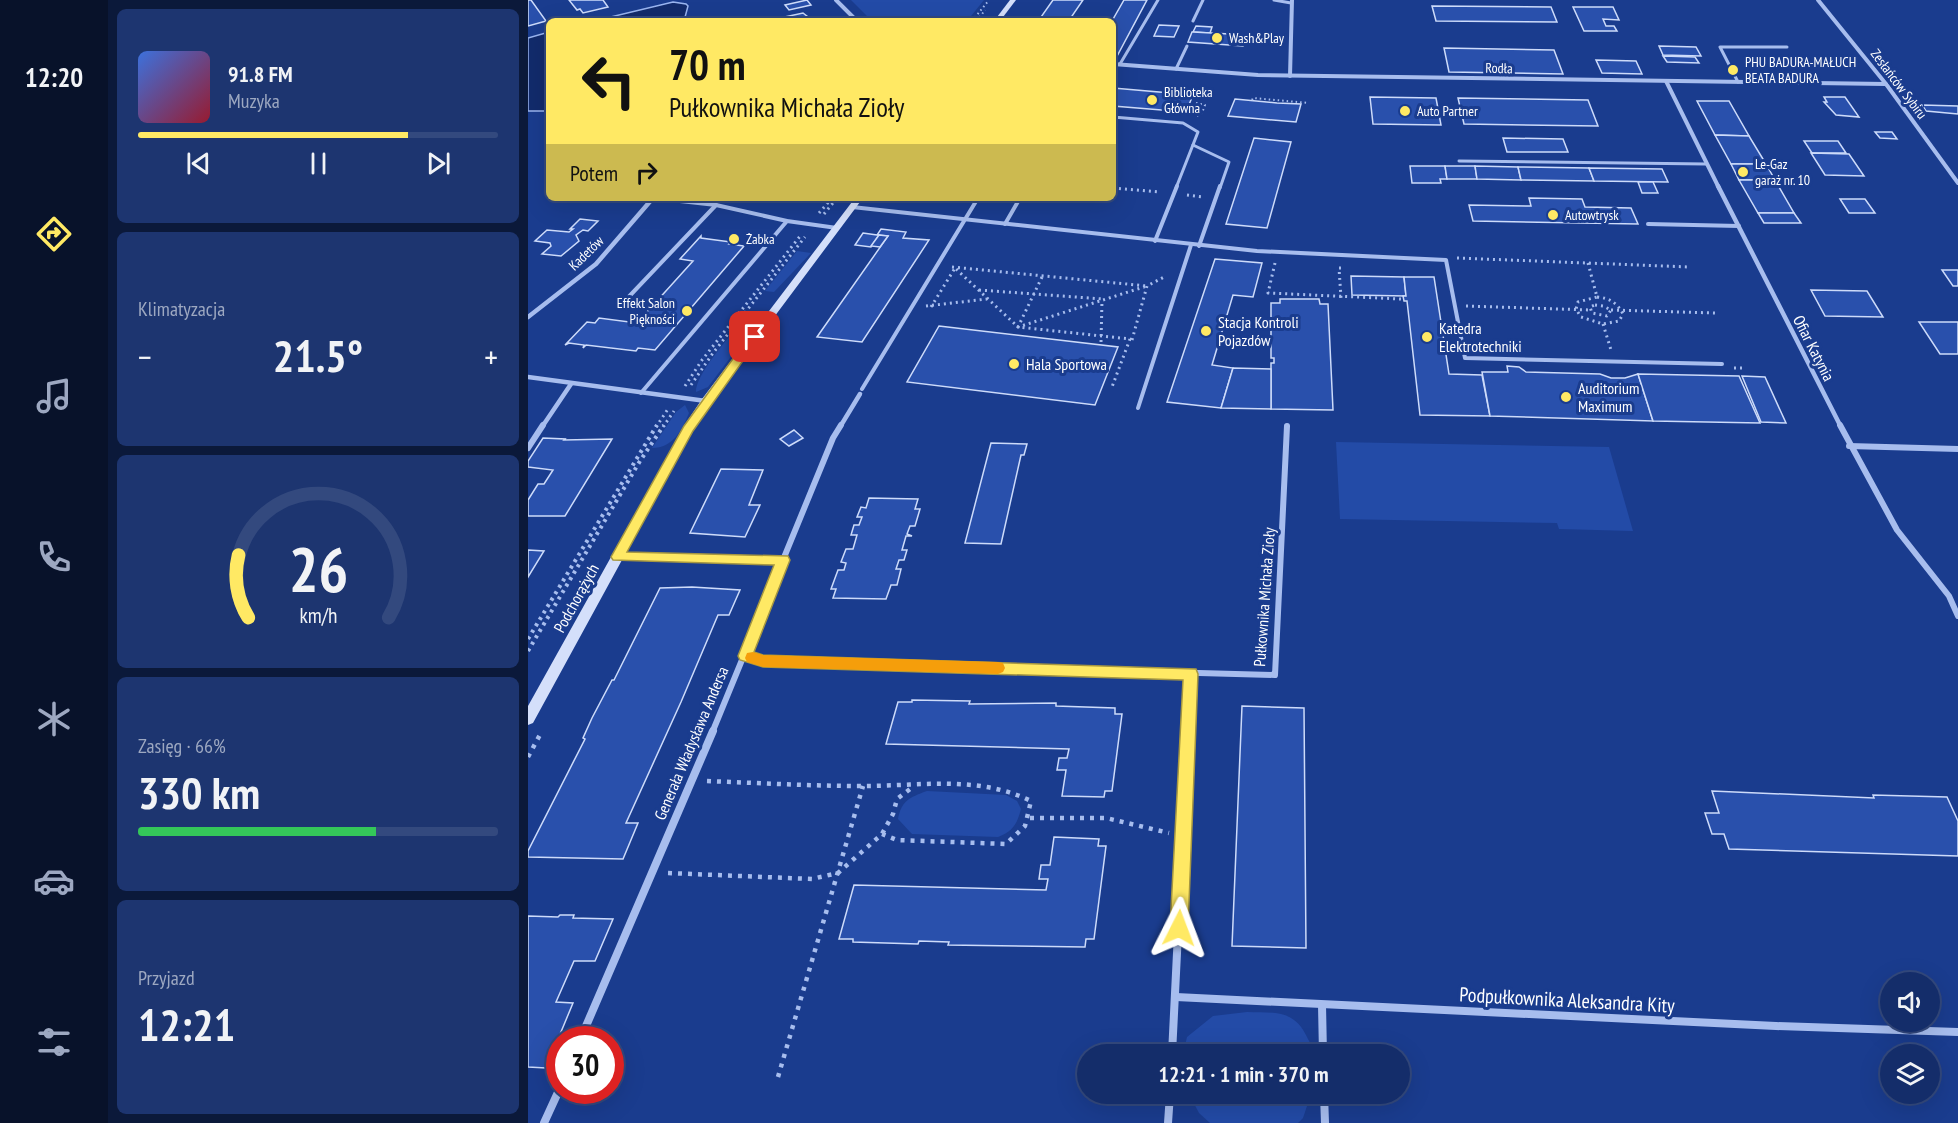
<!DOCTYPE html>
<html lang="pl">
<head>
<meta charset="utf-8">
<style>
	:root { --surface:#142d6a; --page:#1d3570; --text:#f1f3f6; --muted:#9da8c1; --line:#33497e; --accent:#ffe964 }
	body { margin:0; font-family:"PT Sans Narrow",sans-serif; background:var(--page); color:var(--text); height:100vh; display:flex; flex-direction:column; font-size:22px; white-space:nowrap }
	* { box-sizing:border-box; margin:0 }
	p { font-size:20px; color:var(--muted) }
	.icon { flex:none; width:33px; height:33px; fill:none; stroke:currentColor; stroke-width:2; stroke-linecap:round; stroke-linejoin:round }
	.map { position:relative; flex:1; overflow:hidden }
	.details { display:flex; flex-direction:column; gap:9px; padding:9px; background:#0b193a; width:420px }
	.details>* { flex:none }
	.top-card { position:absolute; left:18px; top:18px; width:570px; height:183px; border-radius:9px; box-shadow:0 6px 24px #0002,0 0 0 2px var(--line); background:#ffe964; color:#111; overflow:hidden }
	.fabs { position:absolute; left:1352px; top:972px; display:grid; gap:12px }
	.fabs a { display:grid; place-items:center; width:60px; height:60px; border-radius:50%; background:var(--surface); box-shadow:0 6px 24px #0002,0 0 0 2px var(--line); font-size:30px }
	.speed { position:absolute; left:18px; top:1026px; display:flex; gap:12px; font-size:30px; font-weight:700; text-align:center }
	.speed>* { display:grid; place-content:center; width:78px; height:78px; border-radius:50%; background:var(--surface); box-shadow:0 6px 24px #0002,0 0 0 2px var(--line); line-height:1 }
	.speed .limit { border:9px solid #d22; background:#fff; color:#111 }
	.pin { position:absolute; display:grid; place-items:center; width:51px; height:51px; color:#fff; margin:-26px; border-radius:12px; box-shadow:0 3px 9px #0006 }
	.me { position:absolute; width:66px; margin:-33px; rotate:3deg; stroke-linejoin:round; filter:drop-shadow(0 0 4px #0008) }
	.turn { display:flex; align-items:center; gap:21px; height:126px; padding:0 24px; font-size:27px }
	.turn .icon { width:78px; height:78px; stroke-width:2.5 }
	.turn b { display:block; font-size:42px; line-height:51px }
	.then { display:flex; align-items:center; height:57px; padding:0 24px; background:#0003; gap:12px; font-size:22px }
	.big { font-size:45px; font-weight:600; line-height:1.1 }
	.details .card { flex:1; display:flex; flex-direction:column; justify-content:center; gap:9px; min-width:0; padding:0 21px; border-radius:9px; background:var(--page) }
	.details .dial { align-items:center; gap:0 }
	.dial svg { height:156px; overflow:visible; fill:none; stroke:var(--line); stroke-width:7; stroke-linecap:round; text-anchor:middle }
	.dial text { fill:var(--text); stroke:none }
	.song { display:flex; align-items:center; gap:18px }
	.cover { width:72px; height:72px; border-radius:9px; background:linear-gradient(135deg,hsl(220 70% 55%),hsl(350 70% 35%)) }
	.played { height:6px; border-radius:3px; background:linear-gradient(90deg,var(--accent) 75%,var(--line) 75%) }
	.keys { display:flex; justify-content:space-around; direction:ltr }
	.heat { display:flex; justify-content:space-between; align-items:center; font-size:33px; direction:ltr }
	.charge { height:9px; border-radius:4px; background:linear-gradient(90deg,#34c759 66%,var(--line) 0) }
	.trip { position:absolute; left:549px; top:1044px; width:333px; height:60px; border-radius:30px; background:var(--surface); box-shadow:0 6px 24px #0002,0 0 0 2px var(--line); font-weight:600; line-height:60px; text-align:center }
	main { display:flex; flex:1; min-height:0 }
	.menu { display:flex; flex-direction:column; width:108px; justify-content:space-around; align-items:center; background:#08122a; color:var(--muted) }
	.menu .icon { width:42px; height:42px }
	.menu .on { color:var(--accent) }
	.menu b { font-size:27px; color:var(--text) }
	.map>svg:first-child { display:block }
	.green { fill:#234ba7 }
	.water { fill:#122b6c; stroke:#9ab5f0; stroke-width:1.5 }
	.building { fill:#2950ac; stroke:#cddbfa; stroke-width:1.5 }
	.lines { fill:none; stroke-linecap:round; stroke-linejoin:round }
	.path-far3 { stroke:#a7bdee; stroke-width:2; stroke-dasharray:1.5 3; stroke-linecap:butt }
	.path-far2 { stroke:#a7bdee; stroke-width:3; stroke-dasharray:2 4; stroke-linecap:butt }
	.path-far1 { stroke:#a7bdee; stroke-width:4; stroke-dasharray:3 4.5; stroke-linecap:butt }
	.path { stroke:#a7bdee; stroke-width:4.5; stroke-dasharray:4 6; stroke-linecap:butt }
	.lane-far1 { stroke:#a7bdee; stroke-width:3 }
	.lane { stroke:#a7bdee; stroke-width:4 }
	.street-far3 { stroke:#a7bdee; stroke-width:4 }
	.street-far2 { stroke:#a7bdee; stroke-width:4.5 }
	.street-far1 { stroke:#a7bdee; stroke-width:6 }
	.street { stroke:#a7bdee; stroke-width:8 }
	.secondary { fill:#d4dffa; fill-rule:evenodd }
	.route { fill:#ffe964; stroke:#a69741; stroke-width:1.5 }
	.slow { fill:#f59e0b }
	.poi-dot { fill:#ffe964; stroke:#1a3c8e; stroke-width:2 }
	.labels { text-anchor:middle; stroke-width:6; stroke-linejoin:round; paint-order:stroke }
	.far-poi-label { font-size:14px; fill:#fff; stroke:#1a3c8e; text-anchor:start }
	.far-street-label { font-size:14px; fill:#fff; stroke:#1a3c8e }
	.poi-label { font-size:16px; fill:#fff; stroke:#1a3c8e; text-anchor:start }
	.street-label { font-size:16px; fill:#fff; stroke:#1a3c8e }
	.near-street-label { font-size:20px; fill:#fff; stroke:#1a3c8e }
</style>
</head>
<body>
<main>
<nav class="menu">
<b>12:20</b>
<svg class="icon on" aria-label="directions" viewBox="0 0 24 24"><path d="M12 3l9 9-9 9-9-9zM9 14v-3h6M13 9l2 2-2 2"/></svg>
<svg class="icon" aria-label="music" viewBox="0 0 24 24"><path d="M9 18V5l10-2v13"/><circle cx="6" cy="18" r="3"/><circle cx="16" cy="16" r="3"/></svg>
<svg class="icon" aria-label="phone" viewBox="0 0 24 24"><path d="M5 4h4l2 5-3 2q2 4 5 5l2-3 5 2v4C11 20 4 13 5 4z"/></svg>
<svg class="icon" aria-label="climate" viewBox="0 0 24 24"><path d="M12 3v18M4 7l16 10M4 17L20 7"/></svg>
<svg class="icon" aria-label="car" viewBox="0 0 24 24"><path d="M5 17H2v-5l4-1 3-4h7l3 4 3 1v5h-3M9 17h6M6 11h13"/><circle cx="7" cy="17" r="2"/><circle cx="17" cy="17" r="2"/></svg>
<svg class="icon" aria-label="filters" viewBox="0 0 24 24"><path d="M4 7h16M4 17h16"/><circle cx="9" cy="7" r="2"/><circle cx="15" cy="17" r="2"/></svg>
</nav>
<section class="details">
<div class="card">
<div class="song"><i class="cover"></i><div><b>91.8 FM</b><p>Muzyka</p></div></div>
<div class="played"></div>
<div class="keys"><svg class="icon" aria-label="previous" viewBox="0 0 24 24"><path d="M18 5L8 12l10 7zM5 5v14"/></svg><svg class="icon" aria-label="pause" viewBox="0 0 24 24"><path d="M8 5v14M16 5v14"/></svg><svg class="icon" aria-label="next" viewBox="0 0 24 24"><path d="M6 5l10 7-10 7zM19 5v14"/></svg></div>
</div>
<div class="card"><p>Klimatyzacja</p>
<div class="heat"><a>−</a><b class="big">21.5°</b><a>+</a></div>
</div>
<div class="card dial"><svg viewBox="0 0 100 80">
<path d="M14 69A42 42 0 1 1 86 69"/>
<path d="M14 69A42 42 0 0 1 9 37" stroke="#ffe964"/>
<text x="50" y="56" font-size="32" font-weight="700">26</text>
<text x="50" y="72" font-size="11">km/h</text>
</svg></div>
<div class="card"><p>Zasięg · 66%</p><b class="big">330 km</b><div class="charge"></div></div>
<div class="card"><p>Przyjazd</p><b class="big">12:21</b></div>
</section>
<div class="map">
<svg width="1430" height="1123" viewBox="0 0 1430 1123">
	<rect width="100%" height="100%" fill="#1a3c8e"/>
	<g class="green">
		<polygon points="323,0 456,0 439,21 351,21 342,19"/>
		<polygon points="269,251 283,253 246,292 237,291"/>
		<path d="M214 321 225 322 211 339 205 354 180 387 168 392C167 375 203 335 214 321Z"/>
		<path d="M157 405 161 413C154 430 145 448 124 448L148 412Z"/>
		<polygon points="808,442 1081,447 1105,531 1031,529 1029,523 812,519"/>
		<path d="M399 791 478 795 489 801 493 809C489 824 485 831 470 837L384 834 370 819C373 801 382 797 399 791Z"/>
		<path d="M719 1012C745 1013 766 1009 779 1037 782 1043 785 1048 785 1054H655L659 1037 685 1016Z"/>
		<polygon points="661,1094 783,1094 775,1118 770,1123 682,1123 671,1113"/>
	</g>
	<g class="water">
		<polygon points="145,2 158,4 160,6 156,21 66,21"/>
		<polygon points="21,32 21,111 0,111 0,38"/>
	</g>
	<g class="building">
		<polygon points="0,0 3,0 18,21 0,26"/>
		<polygon points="41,0 75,0 80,7 55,13 52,9 49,10"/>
		<polygon points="279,0 283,5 261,10 257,5"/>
		<polygon points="525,0 555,0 542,19 513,17"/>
		<polygon points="596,0 619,0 588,58 585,57 584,21"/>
		<polygon points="904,6 1023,7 1029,22 908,21"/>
		<polygon points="1045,7 1085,7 1091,20 1075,19 1078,26 1086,26 1089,31 1056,31"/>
		<polygon points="275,13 280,17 265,21 255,21 252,18"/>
		<polygon points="631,25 651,26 646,37 626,36"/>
		<polygon points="668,26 684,27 682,33 665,32"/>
		<polygon points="664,32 665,32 719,35 715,46 660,42"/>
		<polygon points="1131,46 1168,47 1173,56 1135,55"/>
		<polygon points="916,48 1026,50 1035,74 921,72"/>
		<polygon points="1135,56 1167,57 1171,63 1139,62"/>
		<polygon points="1068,60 1108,61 1114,74 1074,73"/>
		<polygon points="585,88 665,95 658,112 585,106"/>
		<polygon points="842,97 908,98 913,125 845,124"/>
		<polygon points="1296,97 1317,97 1331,117 1308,115 1296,102 1299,102"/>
		<polygon points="930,98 1060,100 1070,126 936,124"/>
		<polygon points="707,99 749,103 773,104 768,122 700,116"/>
		<polygon points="1169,101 1201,101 1221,136 1187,135"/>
		<polygon points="1394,105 1430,106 1430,114 1398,111"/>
		<polygon points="1347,132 1364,132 1369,139 1352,138"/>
		<polygon points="1187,135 1221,136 1238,164 1203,164"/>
		<polygon points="726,138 763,142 739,228 698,224"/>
		<polygon points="975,138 1035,139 1040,152 979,152"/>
		<polygon points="1276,141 1310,141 1318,153 1284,153"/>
		<polygon points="1283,153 1321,154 1336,176 1297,175"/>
		<polygon points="1203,164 1238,164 1247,180 1211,180"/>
		<polygon points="882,166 917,166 919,179 912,179 913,183 884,183"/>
		<polygon points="917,166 947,166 949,179 919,179"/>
		<polygon points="947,166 990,167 993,180 949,179"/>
		<polygon points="990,167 1061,168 1066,181 993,180"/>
		<polygon points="1061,168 1134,169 1140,182 1066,181"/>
		<polygon points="1211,180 1247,180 1266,213 1230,213"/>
		<polygon points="1110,182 1125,182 1130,193 1114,193"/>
		<polygon points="1001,198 1054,199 1057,207 1103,208 1110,224 945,221 941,205 1003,206"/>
		<polygon points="1312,199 1337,199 1347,213 1321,213"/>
		<polygon points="1230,213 1266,213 1273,223 1236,223"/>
		<polygon points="52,219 70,221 60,231 55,230 48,235 51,241 33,256 14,254 23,246 22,243 7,241 19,230 41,232 45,229 42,229"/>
		<polygon points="353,229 378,232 375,238 401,240 334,342 289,337 360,236 349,235"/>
		<polygon points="335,233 349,235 351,235 343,247 327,245"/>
		<polygon points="351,235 360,236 352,247 343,246"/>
		<polygon points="173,236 173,238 203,242 201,244 216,246 127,350 110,348 108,351 58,345 55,348 56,345 41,343 37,345 59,322 67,323 71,318 109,323 165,261 152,259"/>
		<polygon points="687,259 734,263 725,297 705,295 684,365 705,368 693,408 639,402"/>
		<polygon points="1414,270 1430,270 1430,286 1425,286"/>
		<polygon points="823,276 876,277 878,296 824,295"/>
		<polygon points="876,277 906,277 921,374 954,375 962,416 892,415 879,301 876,301 875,296 878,296"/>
		<polygon points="1283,290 1339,291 1355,317 1297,316"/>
		<polygon points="752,299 791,299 792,304 800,304 805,410 743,409 743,363 746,363 746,358 743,358 743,303 752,303"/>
		<polygon points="1391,322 1430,322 1430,354 1412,354"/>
		<polygon points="411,326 590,347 567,405 379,382"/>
		<polygon points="979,366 991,367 998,372 1072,374 1083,378 1097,378 1110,374 1125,421 962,416 954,372 980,372"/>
		<polygon points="705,368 743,369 743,409 693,408"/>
		<polygon points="1110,374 1211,376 1232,423 1125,421"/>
		<polygon points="1214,376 1237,377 1258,423 1233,422"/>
		<polygon points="266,430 275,438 261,446 252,439"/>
		<polygon points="15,438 37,439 36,440 84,439 37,516 0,516 0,500 10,484 16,484 25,470 0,467 0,461"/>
		<polygon points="463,443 499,444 496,455 493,455 473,544 437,543"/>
		<polygon points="193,469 235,470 221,505 232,505 217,537 162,533"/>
		<polygon points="341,498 390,499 387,509 392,509 387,526 382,526 379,534 384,536 378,536 374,550 379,550 376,560 371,560 368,569 373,569 369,585 363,585 358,599 305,598 308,589 303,589 310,570 316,570 318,563 313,562 318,549 325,549 329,535 323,535 326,525 331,525 334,517 329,517 333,507 338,508"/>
		<polygon points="0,550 16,551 0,577"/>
		<polygon points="164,587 212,590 201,615 190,615 153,702 98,823 110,823 95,859 0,857 0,851 57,739 55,738 64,718 84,680 86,680 132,588"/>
		<polygon points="384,700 442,701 441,704 528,703 528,706 587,708 587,714 594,714 584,791 577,791 576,797 534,796 538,770 529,770 531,758 539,758 541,749 358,744 370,702 384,702"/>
		<polygon points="714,706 776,708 778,948 704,946"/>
		<polygon points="1184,791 1346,798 1345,795 1419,797 1430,821 1430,856 1201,849 1196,834 1184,834 1177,813 1191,813"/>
		<polygon points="526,837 571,839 570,846 578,846 566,939 558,939 557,947 420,945 421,942 391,941 390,944 325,942 325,939 311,939 326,885 518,890 520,879 511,879 513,865 522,865"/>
		<polygon points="32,915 46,915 45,918 85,919 67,961 46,961 28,1002 45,1003 18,1068 0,1067 0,916 30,917"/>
	</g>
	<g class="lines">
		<g class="path-far3">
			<polyline points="444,21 461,0"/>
			<polyline points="449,21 457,10"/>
			<polyline points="724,100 725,98 781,103"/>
			<polyline points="668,103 677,105 674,113 669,116"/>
		</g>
		<g class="path-far2">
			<polyline points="585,188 632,192"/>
			<polyline points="659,195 675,197"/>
			<polyline points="291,213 304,198"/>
			<polyline points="296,214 309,198"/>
			<polyline points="929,258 1162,267"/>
			<polyline points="747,263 740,293 873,299"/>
			<polyline points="1060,263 1069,297"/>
			<polyline points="424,267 619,286 490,327 427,268"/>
			<polyline points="813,268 811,268 813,298"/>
			<polyline points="514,277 490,327 602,339 584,387"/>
			<polyline points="451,290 575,299"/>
			<path d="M1069 297C1082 298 1089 303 1095 314L1091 321 1075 324 1053 317 1048 309 1050 302Z"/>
			<polygon points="1067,305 1075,306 1083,310 1079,316 1064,313 1062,307"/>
			<polyline points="398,306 459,299"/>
			<polyline points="938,306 1062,310"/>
			<polyline points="403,307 427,268"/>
			<polyline points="1083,310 1187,313"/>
			<polyline points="1075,324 1083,350"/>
			<polyline points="604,340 619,286 638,276"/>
			<polyline points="573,342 574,300"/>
			<polyline points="1206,368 1214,368"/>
			<polyline points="163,385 185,353 277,237"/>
			<polyline points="157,386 174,360 273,235"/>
			<polyline points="128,427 140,409"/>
			<polyline points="135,427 146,411"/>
		</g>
		<g class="path-far1">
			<polyline points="0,639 129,425"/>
			<polyline points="0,651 112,461 136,425"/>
		</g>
		<g class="path">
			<polyline points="0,757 14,731"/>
			<path d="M179 781C231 783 283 786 336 786 392 786 450 775 503 801L497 826 478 844 369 840 354 834"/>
			<polyline points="502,818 578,818 641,833"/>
			<polyline points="140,873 284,879 310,873 354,834 365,814 369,799 386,786"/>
			<polyline points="250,1077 335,786"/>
		</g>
		<g class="lane-far1">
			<polyline points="746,0 763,3"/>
			<polyline points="665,21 675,0"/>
			<polyline points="592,64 630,0"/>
			<polyline points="648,69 659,46"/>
			<polyline points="1210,82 1192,47 1259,47"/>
			<polyline points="585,117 655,123 670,132 648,188"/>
			<polyline points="665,145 701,162 692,188"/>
			<polyline points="931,161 1178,164"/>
		</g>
		<g class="lane">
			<polyline points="125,198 188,205 259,221 309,228"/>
			<polyline points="324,207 729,251 918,260 937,358 1194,364"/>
			<polyline points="477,224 492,198"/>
			<polyline points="1120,224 1211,226"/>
			<polyline points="627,241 649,186"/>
			<polyline points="671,246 692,186"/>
			<polyline points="92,306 188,205"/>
			<polyline points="334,389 450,198"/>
			<polyline points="113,393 259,221"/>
			<polyline points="610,408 663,245"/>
		</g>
		<g class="street-far3">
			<polyline points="308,0 329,21"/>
			<polyline points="1290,0 1358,84 1430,183"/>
			<polyline points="585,64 730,75 1358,84"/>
			<polyline points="762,76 764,0"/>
			<polyline points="1138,81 1191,188"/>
		</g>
		<g class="street-far2">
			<polyline points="1190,186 1313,427"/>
			<polyline points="0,317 68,264 125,198"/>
			<polyline points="0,377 178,401"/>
			<polyline points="14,427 43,384"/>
			<polyline points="312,427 332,394"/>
		</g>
		<g class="street-far1">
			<polyline points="1312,425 1369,530 1421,596 1430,616"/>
			<polyline points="1321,446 1430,449"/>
			<polyline points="0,448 15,425"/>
			<polyline points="90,557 255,560"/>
			<polyline points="217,656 235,661 747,675 759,426"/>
			<polyline points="184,733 305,438 313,425"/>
			<polyline points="660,733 663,674"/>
		</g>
		<g class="street">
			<polyline points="648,997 1248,1026 1430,1032"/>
			<polyline points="794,1005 795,1054"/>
			<polyline points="52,1040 185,731"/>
			<polyline points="644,1054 660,731"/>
			<polyline points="796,1094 797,1123"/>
			<polyline points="16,1123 32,1088"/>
			<polyline points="640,1123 642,1094"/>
		</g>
		<g class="secondary">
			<polygon points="482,0 488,0 472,21 466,21"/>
			<polygon points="327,198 335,198 182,403 165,430 5,723 0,725 0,706 156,426 174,399"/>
		</g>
	</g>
	<polygon class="route" points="227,333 232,337 165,431 99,552 260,556 262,560 226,652 235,655 668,669 670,674 660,928 657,934 651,937 644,934 642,928 655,680 235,667 212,660 210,656 246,565 85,560 83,557 156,426 223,334"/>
	<polygon class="slow" points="225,652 235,655 470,662 475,663 477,668 475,672 470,674 235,667 219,662 217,658 219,653"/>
	<g class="poi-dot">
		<circle cx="689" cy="38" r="6"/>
		<circle cx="1205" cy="70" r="6"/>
		<circle cx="624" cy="100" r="6"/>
		<circle cx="877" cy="111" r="6"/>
		<circle cx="1215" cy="172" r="6"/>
		<circle cx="1025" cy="215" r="6"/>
		<circle cx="206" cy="239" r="6"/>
		<circle cx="159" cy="311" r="6"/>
		<circle cx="678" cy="331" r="6"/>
		<circle cx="899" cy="337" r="6"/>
		<circle cx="486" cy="364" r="6"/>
		<circle cx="1038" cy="397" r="6"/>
	</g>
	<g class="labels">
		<g class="far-poi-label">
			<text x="701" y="43">Wash&amp;Play</text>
			<text x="1217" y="67">PHU BADURA-MAŁUCH<tspan x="1217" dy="16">BEATA BADURA</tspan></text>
			<text x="636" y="97">Biblioteka<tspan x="636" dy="16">Główna</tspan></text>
			<text x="889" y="116">Auto Partner</text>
			<text x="1227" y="169">Le-Gaz<tspan x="1227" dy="16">garaż nr. 10</tspan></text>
			<text x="1037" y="220">Autowtrysk</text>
			<text x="218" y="244">Żabka</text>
			<text x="147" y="308" text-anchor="end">Effekt Salon<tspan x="147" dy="16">Piękności</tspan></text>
		</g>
		<g class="far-street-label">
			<text transform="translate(971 68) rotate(1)" y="5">Rodła</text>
			<text transform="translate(1371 84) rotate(53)" y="5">Zesłańców Sybiru</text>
			<text transform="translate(58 253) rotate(-44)" y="5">Kadetów</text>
		</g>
		<g class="poi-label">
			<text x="690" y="328">Stacja Kontroli<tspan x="690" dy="18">Pojazdów</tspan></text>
			<text x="911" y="334">Katedra<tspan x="911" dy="18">Elektrotechniki</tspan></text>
			<text x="498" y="370">Hala Sportowa</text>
			<text x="1050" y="394">Auditorium<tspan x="1050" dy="18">Maximum</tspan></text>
		</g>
		<g class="street-label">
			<text transform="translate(1286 348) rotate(63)" y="6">Ofiar Katynia</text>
			<text transform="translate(736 597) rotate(-86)" y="6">Pułkownika Michała Zioły</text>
			<text transform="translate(48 598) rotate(-61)" y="6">Podchorążych</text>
			<text transform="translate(163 743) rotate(-67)" y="6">Generała Władysława Andersa</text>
		</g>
		<g class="near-street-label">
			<text transform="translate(1039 1000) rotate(3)" y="7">Podpułkownika Aleksandra Kity</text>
		</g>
	</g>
</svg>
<div class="fabs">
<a><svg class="icon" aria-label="sound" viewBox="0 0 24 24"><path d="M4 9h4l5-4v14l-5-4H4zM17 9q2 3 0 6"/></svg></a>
<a><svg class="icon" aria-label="layers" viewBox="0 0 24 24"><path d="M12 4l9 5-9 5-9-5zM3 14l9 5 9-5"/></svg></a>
</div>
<div class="speed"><div class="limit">30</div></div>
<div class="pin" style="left:227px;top:337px;background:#d93025"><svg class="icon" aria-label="arrive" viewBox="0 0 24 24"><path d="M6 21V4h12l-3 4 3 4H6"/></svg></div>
<svg class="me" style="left:651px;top:928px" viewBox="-20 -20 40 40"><path d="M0-17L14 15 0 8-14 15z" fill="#ffe964" stroke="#fff" stroke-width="4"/></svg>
<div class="trip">12:21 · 1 min · 370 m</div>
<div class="top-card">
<div class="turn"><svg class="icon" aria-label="left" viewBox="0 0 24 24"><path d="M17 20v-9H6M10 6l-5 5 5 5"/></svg><div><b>70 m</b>Pułkownika Michała Zioły</div></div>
<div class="then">Potem<svg class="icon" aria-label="right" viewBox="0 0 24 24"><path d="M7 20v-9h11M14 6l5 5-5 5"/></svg></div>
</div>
</div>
</main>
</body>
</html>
